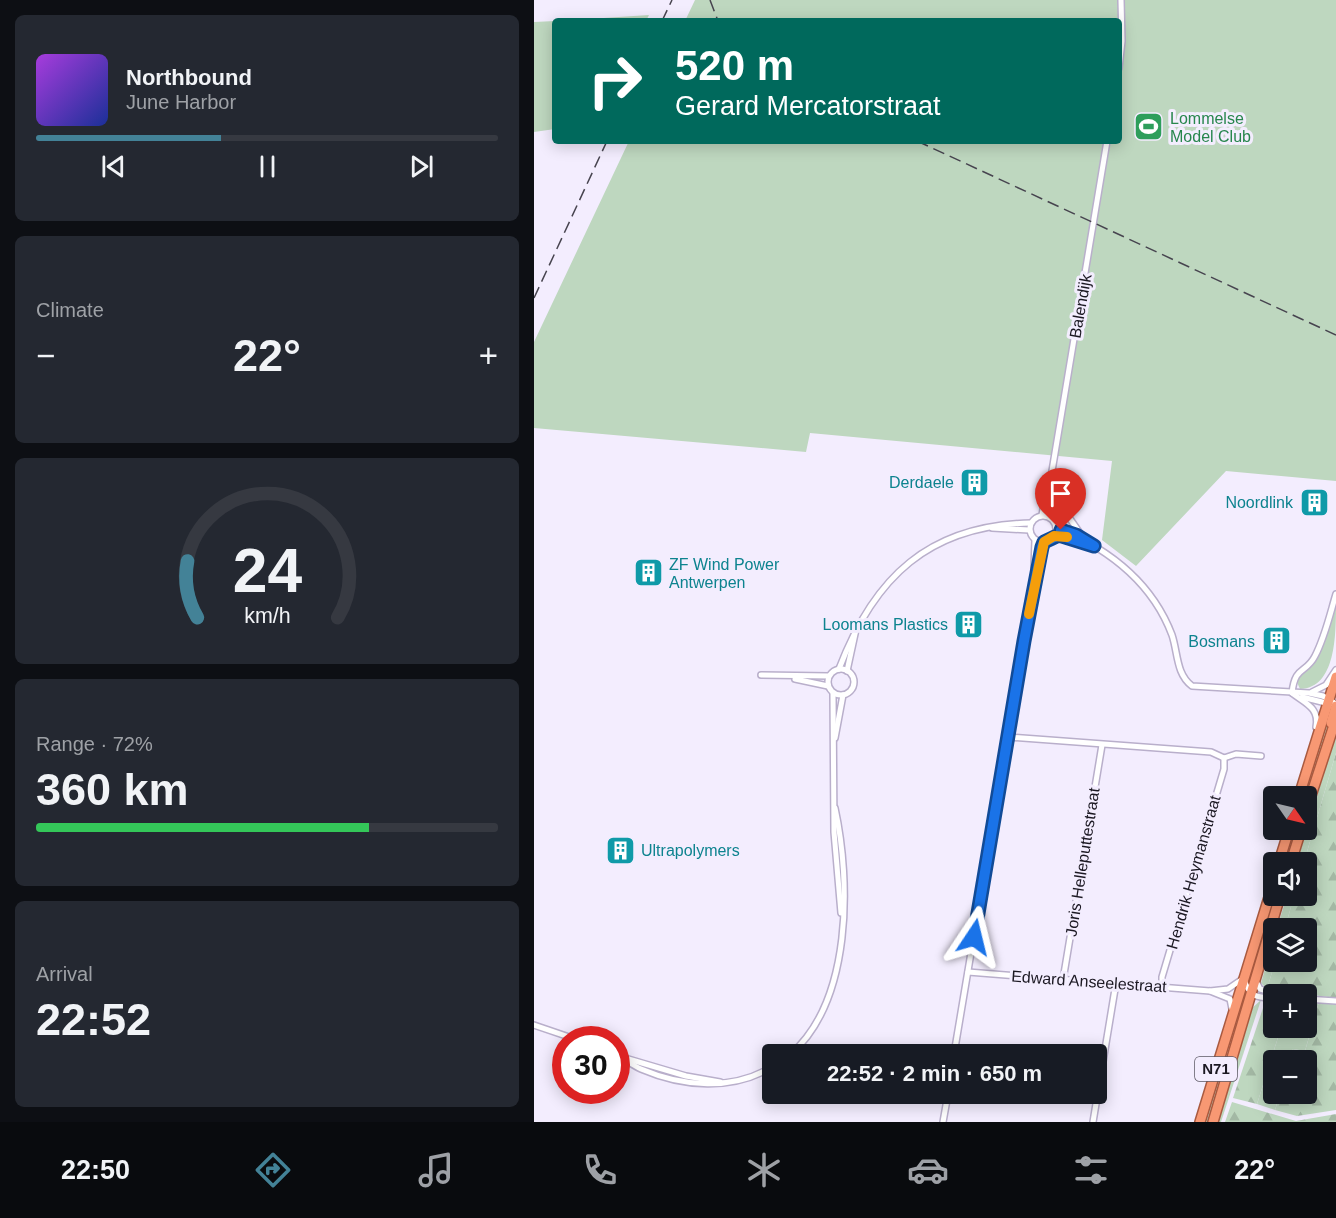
<!DOCTYPE html>
<html lang="en">
<head>
<meta charset="utf-8">
<style>
	:root { --surface:#171b24; --page:#242831; --text:#f1f3f6; --muted:#9ea1a6; --line:#363941; --accent:#438297 }
	body { margin:0; font-family:Helvetica,sans-serif; background:var(--page); color:var(--text); height:100vh; display:flex; flex-direction:column; font-size:22px; white-space:nowrap }
	* { box-sizing:border-box; margin:0 }
	p { font-size:20px; color:var(--muted) }
	.icon { flex:none; width:33px; height:33px; fill:none; stroke:currentColor; stroke-width:2; stroke-linecap:round; stroke-linejoin:round }
	.map { position:relative; flex:1; overflow:hidden }
	.panel { display:flex; flex-direction:column; gap:15px; padding:15px; background:#0d0f14; width:534px }
	.panel>* { flex:none }
	.guide { position:absolute; left:18px; top:18px; width:570px; height:126px; border-radius:6px; box-shadow:0 3px 15px #0003; background:#00695c; color:#fff; overflow:hidden }
	.needle { width:39px; rotate:124deg }
	.buttons { position:absolute; left:729px; top:786px; display:grid; gap:12px }
	.buttons a { display:grid; place-items:center; width:54px; height:54px; border-radius:6px; background:var(--surface); box-shadow:0 3px 15px #0003; font-size:30px }
	.speed { position:absolute; left:18px; top:1026px; display:flex; gap:12px; font-size:30px; font-weight:700; text-align:center }
	.speed>* { display:grid; place-content:center; width:78px; height:78px; border-radius:50%; background:var(--surface); box-shadow:0 3px 15px #0003; line-height:1 }
	.speed .limit { border:9px solid #d22; background:#fff; color:#111 }
	.pin { position:absolute; display:grid; place-items:center; width:51px; height:51px; color:#fff; margin:-62px -26px; border-radius:50% 50% 50% 0; rotate:-45deg; box-shadow:0 0 6px #0007 }
	.pin .icon { rotate:45deg }
	.me { position:absolute; width:66px; margin:-33px; rotate:10deg; stroke-linejoin:round; filter:drop-shadow(0 0 4px #0008) }
	.turn { display:flex; align-items:center; gap:21px; height:126px; padding:0 24px; font-size:27px }
	.turn .icon { width:78px; height:78px; stroke-width:2.5 }
	.turn b { display:block; font-size:42px; line-height:51px }
	.big { font-size:45px; font-weight:600; line-height:1.1 }
	.panel .tile { flex:1; display:flex; flex-direction:column; justify-content:center; gap:9px; min-width:0; padding:0 21px; border-radius:9px; background:var(--page) }
	.panel .dial { align-items:center; gap:0 }
	.dial svg { height:156px; overflow:visible; fill:none; stroke:var(--line); stroke-width:7; stroke-linecap:round; text-anchor:middle }
	.dial text { fill:var(--text); stroke:none }
	.song { display:flex; align-items:center; gap:18px }
	.cover { width:72px; height:72px; border-radius:9px; background:linear-gradient(135deg,hsl(280 70% 55%),hsl(230 70% 35%)) }
	.played { height:6px; border-radius:3px; background:linear-gradient(90deg,var(--accent) 40%,var(--line) 40%) }
	.keys { display:flex; justify-content:space-around; direction:ltr }
	.heat { display:flex; justify-content:space-between; align-items:center; font-size:33px; direction:ltr }
	.charge { height:9px; border-radius:4px; background:linear-gradient(90deg,#34c759 72%,var(--line) 0) }
	.trip { position:absolute; left:228px; top:1044px; width:345px; height:60px; border-radius:6px; background:var(--surface); box-shadow:0 3px 15px #0003; font-weight:600; line-height:60px; text-align:center }
	.tabs { display:flex; height:96px; justify-content:space-around; align-items:center; background:#090b0e; color:var(--muted) }
	.tabs .icon { width:42px; height:42px }
	.tabs .current { color:var(--accent) }
	.tabs b { font-size:27px; color:var(--text) }
	main { display:flex; flex:1; min-height:0 }
	.map>svg:first-child { display:block }
	.grass { fill:#bed7bf }
	.forest { fill:url(#forest-firs) }
	.lines { fill:none; stroke-linecap:round; stroke-linejoin:round }
	.minor-casing { stroke:#b9afcb; stroke-width:8 }
	.trunk-casing { stroke:#a95a40; stroke-width:12 }
	.minor { stroke:#fff; stroke-width:5 }
	.trunk { stroke:#f89873; stroke-width:9 }
	.rail { stroke:#47444f; stroke-width:1.5; stroke-dasharray:12 6; stroke-linecap:butt }
	.route-casing { stroke:#114b97; stroke-width:15 }
	.route { stroke:#1a73e8; stroke-width:10 }
	.slow { stroke:#f59e0b; stroke-width:10 }
	.labels { text-anchor:middle; stroke-width:6; stroke-linejoin:round; paint-order:stroke }
	.shield { fill:#f3edfe; stroke:#5c5864; stroke-width:1.5 }
	.shield-label { font-size:15px; font-weight:bold; fill:#1b1822 }
	.leisure-label { font-size:16px; fill:#27864d; stroke:#f3edfe; text-anchor:start }
	.street-label { font-size:16px; fill:#1b1822; stroke:#f3edfe }
	.culture-label { font-size:16px; fill:#0d838f; stroke:#f3edfe; text-anchor:end }
</style>
</head>
<body>
<main>
<section class="panel">
<div class="tile">
<div class="song"><i class="cover"></i><div><b>Northbound</b><p>June Harbor</p></div></div>
<div class="played"></div>
<div class="keys"><svg class="icon" aria-label="previous" viewBox="0 0 24 24"><path d="M18 5L8 12l10 7zM5 5v14"/></svg><svg class="icon" aria-label="pause" viewBox="0 0 24 24"><path d="M8 5v14M16 5v14"/></svg><svg class="icon" aria-label="next" viewBox="0 0 24 24"><path d="M6 5l10 7-10 7zM19 5v14"/></svg></div>
</div>
<div class="tile"><p>Climate</p>
<div class="heat"><a>−</a><b class="big">22°</b><a>+</a></div>
</div>
<div class="tile dial"><svg viewBox="0 0 100 80">
<path d="M14 69A42 42 0 1 1 86 69"/>
<path d="M14 69A42 42 0 0 1 9 40" stroke="#438297"/>
<text x="50" y="56" font-size="32" font-weight="700">24</text>
<text x="50" y="72" font-size="11">km/h</text>
</svg></div>
<div class="tile"><p>Range · 72%</p><b class="big">360 km</b><div class="charge"></div></div>
<div class="tile"><p>Arrival</p><b class="big">22:52</b></div>
</section>
<div class="map">
<svg width="802" height="1122" viewBox="0 0 802 1122">
	<defs>
		<pattern id="forest-firs" width="22" height="20" patternUnits="userSpaceOnUse" patternTransform="scale(1.5)"><rect width="22" height="20" fill="#bed7bf"/><path d="M5 1l3.5 6h-7zM16 11l3.5 6h-7z" fill="#a3b8a4"/></pattern>
	</defs>
	<rect width="100%" height="100%" fill="#f3edfe"/>
	<g class="grass">
		<polygon points="161,0 802,0 802,481 692,471 602,566 568,540 578,461 276,433 272,452 0,428 0,342 95,141 585,141 585,21 151,21"/>
		<polygon points="115,15 112,21 24,21"/>
		<polygon points="21,21 21,129 0,132 0,22"/>
		<path d="M802 603C802 635 802 688 766 689L762 680 784 658Z"/>
		<polygon points="791,723 795,724 773,800 772,796 768,796"/>
		<polygon points="802,733 802,753 770,862 763,862"/>
		<polygon points="753,896 760,896 751,928 743,928"/>
		<polygon points="739,941 741,962 733,989 727,983"/>
		<polygon points="727,1000 687,1122 683,1122 717,1009"/>
		<polygon points="773,1001 785,1002 771,1051 759,1049 755,1060 740,1060 740,1094 746,1094 741,1110 723,1104 747,1028 772,1028"/>
		<polygon points="705,1008 674,1122 669,1122"/>
	</g>
	<g class="forest">
		<polygon points="802,753 802,998 733,989 741,962 772,962 772,928 751,928 760,896 772,896 772,862 770,862"/>
		<polygon points="732,999 739,1000 740,1028 747,1028 723,1104 699,1098"/>
		<polygon points="785,1002 802,1003 802,1110 763,1116 741,1110 746,1094 772,1094 772,1060 755,1060 759,1049 771,1051"/>
		<polygon points="698,1102 762,1121 802,1114 802,1122 691,1122"/>
	</g>
	<g class="lines">
		<defs>
			<g id="minor">
				<polyline points="585,68 588,41 587,0"/>
				<polyline points="519,479 525,503 548,536"/>
				<polyline points="508,515 514,481"/>
				<circle cx="509" cy="529" r="13"/>
				<polyline points="513,516 518,471 573,141"/>
				<path d="M522 527C573 548 618 582 638 635 644 653 642 674 658 686L775 693 789 696 802 704"/>
				<polyline points="458,528 495,530"/>
				<polyline points="520,536 531,536 559,546"/>
				<polyline points="500,568 501,540"/>
				<circle cx="307" cy="682" r="13"/>
				<path d="M305 669C340 577 395 525 497 523"/>
				<polyline points="313,671 321,634"/>
				<polyline points="227,675 295,676"/>
				<polyline points="261,679 294,686"/>
				<polyline points="778,692 792,685 802,670"/>
				<polyline points="299,693 300,832 307,913"/>
				<path d="M758 693C761 665 772 674 781 656 791 637 796 614 802 594"/>
				<path d="M758 693C771 703 786 708 782 727"/>
				<polyline points="768,697 796,704"/>
				<polyline points="474,737 677,752 690,758"/>
				<polyline points="301,738 309,695"/>
				<polyline points="690,758 702,754 727,756"/>
				<path d="M434 972 676 991 694 989 710 978C714 996 722 998 740 998"/>
				<polyline points="529,980 568,745"/>
				<polyline points="722,981 726,989 744,994"/>
				<polyline points="628,987 628,977 690,769 690,758"/>
				<polyline points="676,991 696,999 698,1009"/>
				<polyline points="772,999 802,1001"/>
				<polyline points="0,1025 44,1040"/>
				<path d="M257 1054C318 1000 317 882 301 808"/>
				<polyline points="420,1054 486,661 510,542"/>
				<path d="M82 1055C91 1059 98 1065 107 1069 149 1087 198 1091 238 1067"/>
				<polyline points="91,1058 152,1076 186,1082"/>
				<polyline points="409,1122 414,1094"/>
				<polyline points="559,1122 582,983"/>
			</g>
			<g id="trunk">
				<polyline points="797,723 802,706"/>
				<polyline points="765,796 802,677"/>
				<polyline points="772,811 802,719"/>
				<polyline points="745,862 755,830"/>
				<polyline points="757,862 767,830"/>
				<polyline points="666,1122 740,881"/>
				<polyline points="679,1122 746,896"/>
			</g>
		</defs>
		<use href="#minor" class="minor-casing"/>
		<use href="#trunk" class="trunk-casing"/>
		<use href="#minor" class="minor"/>
		<use href="#trunk" class="trunk"/>
		<g class="rail">
			<polyline points="176,0 184,21"/>
			<polyline points="128,21 138,0"/>
			<polyline points="383,141 802,335"/>
			<polyline points="0,298 73,141"/>
		</g>
	</g>
	<g class="lines">
		<defs>
			<polyline id="route" points="440,937 490,641 508,547 510,542 525,535 560,546 542,535 527,530"/>
		</defs>
		<use href="#route" class="route-casing"/>
		<use href="#route" class="route"/>
		<polyline class="slow" points="495,614 510,542 520,536 533,537"/>
	</g>
	<defs>
		<symbol id="stadium-square" viewBox="-11 -11 22 22"><rect x="-9" y="-9" width="18" height="18" rx="4" fill="#2e9e5b" stroke="#f3edfe"/><path d="M0-5a6.5 5 0 1 0 0 10a6.5 5 0 1 0 0-10ZM-3.5-1.8h7v3.6h-7Z" fill="#fff"/></symbol>
		<symbol id="building-square" viewBox="-11 -11 22 22"><rect x="-9" y="-9" width="18" height="18" rx="4" fill="#0f9aa8" stroke="#f3edfe"/><path d="M-4-6H4V6H1V3H-1V6H-4ZM-2.5-4.3h1.7v1.8h-1.7ZM.8-4.3h1.7v1.8H.8ZM-2.5-1h1.7V.8h-1.7ZM.8-1h1.7V.8H.8Z" fill="#fff"/></symbol>
	</defs>
	<g fill-rule="evenodd">
		<use href="#stadium-square" x="598" y="110" width="33" height="33"/>
		<use href="#building-square" x="424" y="466" width="33" height="33"/>
		<use href="#building-square" x="764" y="486" width="33" height="33"/>
		<use href="#building-square" x="98" y="556" width="33" height="33"/>
		<use href="#building-square" x="418" y="608" width="33" height="33"/>
		<use href="#building-square" x="726" y="624" width="33" height="33"/>
		<use href="#building-square" x="70" y="834" width="33" height="33"/>
	</g>
	<g class="labels">
		<rect class="shield" x="661" y="1057" width="42" height="24" rx="4.5"/>
		<g class="shield-label">
			<text x="682" y="1074">N71</text>
		</g>
		<g class="leisure-label">
			<text x="636" y="124">Lommelse<tspan x="636" dy="18">Model Club</tspan></text>
		</g>
		<g class="street-label">
			<text transform="translate(546 306) rotate(-80)" y="6">Balendijk</text>
			<text transform="translate(548 862) rotate(-81)" y="6">Joris Helleputtestraat</text>
			<text transform="translate(659 872) rotate(-74)" y="6">Hendrik Heymanstraat</text>
			<text transform="translate(555 981) rotate(4)" y="6">Edward Anseelestraat</text>
		</g>
		<g class="culture-label">
			<text x="420" y="488">Derdaele</text>
			<text x="759" y="508">Noordlink</text>
			<text x="135" y="570" text-anchor="start">ZF Wind Power<tspan x="135" dy="18">Antwerpen</tspan></text>
			<text x="414" y="630">Loomans Plastics</text>
			<text x="721" y="647">Bosmans</text>
			<text x="107" y="856" text-anchor="start">Ultrapolymers</text>
		</g>
	</g>
</svg>
<div class="buttons">
<a><svg class="needle" viewBox="-14 -14 28 28"><path d="M0-13l5 13h-10z" fill="#e53935"/><path d="M0 13l5-13h-10z" fill="#9ea1a6"/></svg></a>
<a><svg class="icon" aria-label="sound" viewBox="0 0 24 24"><path d="M4 9h4l5-4v14l-5-4H4zM17 9q2 3 0 6"/></svg></a>
<a><svg class="icon" aria-label="layers" viewBox="0 0 24 24"><path d="M12 4l9 5-9 5-9-5zM3 14l9 5 9-5"/></svg></a>
<a>+</a>
<a>−</a>
</div>
<div class="speed"><div class="limit">30</div></div>
<div class="pin" style="left:527px;top:530px;background:#d93025"><svg class="icon" aria-label="arrive" viewBox="0 0 24 24"><path d="M6 21V4h12l-3 4 3 4H6"/></svg></div>
<svg class="me" style="left:440px;top:937px" viewBox="-20 -20 40 40"><path d="M0-17L14 15 0 8-14 15z" fill="#1a73e8" stroke="#fff" stroke-width="4"/></svg>
<div class="trip">22:52 · 2 min · 650 m</div>
<div class="guide">
<div class="turn"><svg class="icon" aria-label="right" viewBox="0 0 24 24"><path d="M7 20v-9h11M14 6l5 5-5 5"/></svg><div><b>520 m</b>Gerard Mercatorstraat</div></div>
</div>
</div>
</main>
<nav class="tabs">
<b>22:50</b>
<svg class="icon current" aria-label="directions" viewBox="0 0 24 24"><path d="M12 3l9 9-9 9-9-9zM9 14v-3h6M13 9l2 2-2 2"/></svg>
<svg class="icon" aria-label="music" viewBox="0 0 24 24"><path d="M9 18V5l10-2v13"/><circle cx="6" cy="18" r="3"/><circle cx="16" cy="16" r="3"/></svg>
<svg class="icon" aria-label="phone" viewBox="0 0 24 24"><path d="M5 4h4l2 5-3 2q2 4 5 5l2-3 5 2v4C11 20 4 13 5 4z"/></svg>
<svg class="icon" aria-label="climate" viewBox="0 0 24 24"><path d="M12 3v18M4 7l16 10M4 17L20 7"/></svg>
<svg class="icon" aria-label="car" viewBox="0 0 24 24"><path d="M5 17H2v-5l4-1 3-4h7l3 4 3 1v5h-3M9 17h6M6 11h13"/><circle cx="7" cy="17" r="2"/><circle cx="17" cy="17" r="2"/></svg>
<svg class="icon" aria-label="filters" viewBox="0 0 24 24"><path d="M4 7h16M4 17h16"/><circle cx="9" cy="7" r="2"/><circle cx="15" cy="17" r="2"/></svg>
<b>22°</b>
</nav>
</body>
</html>
